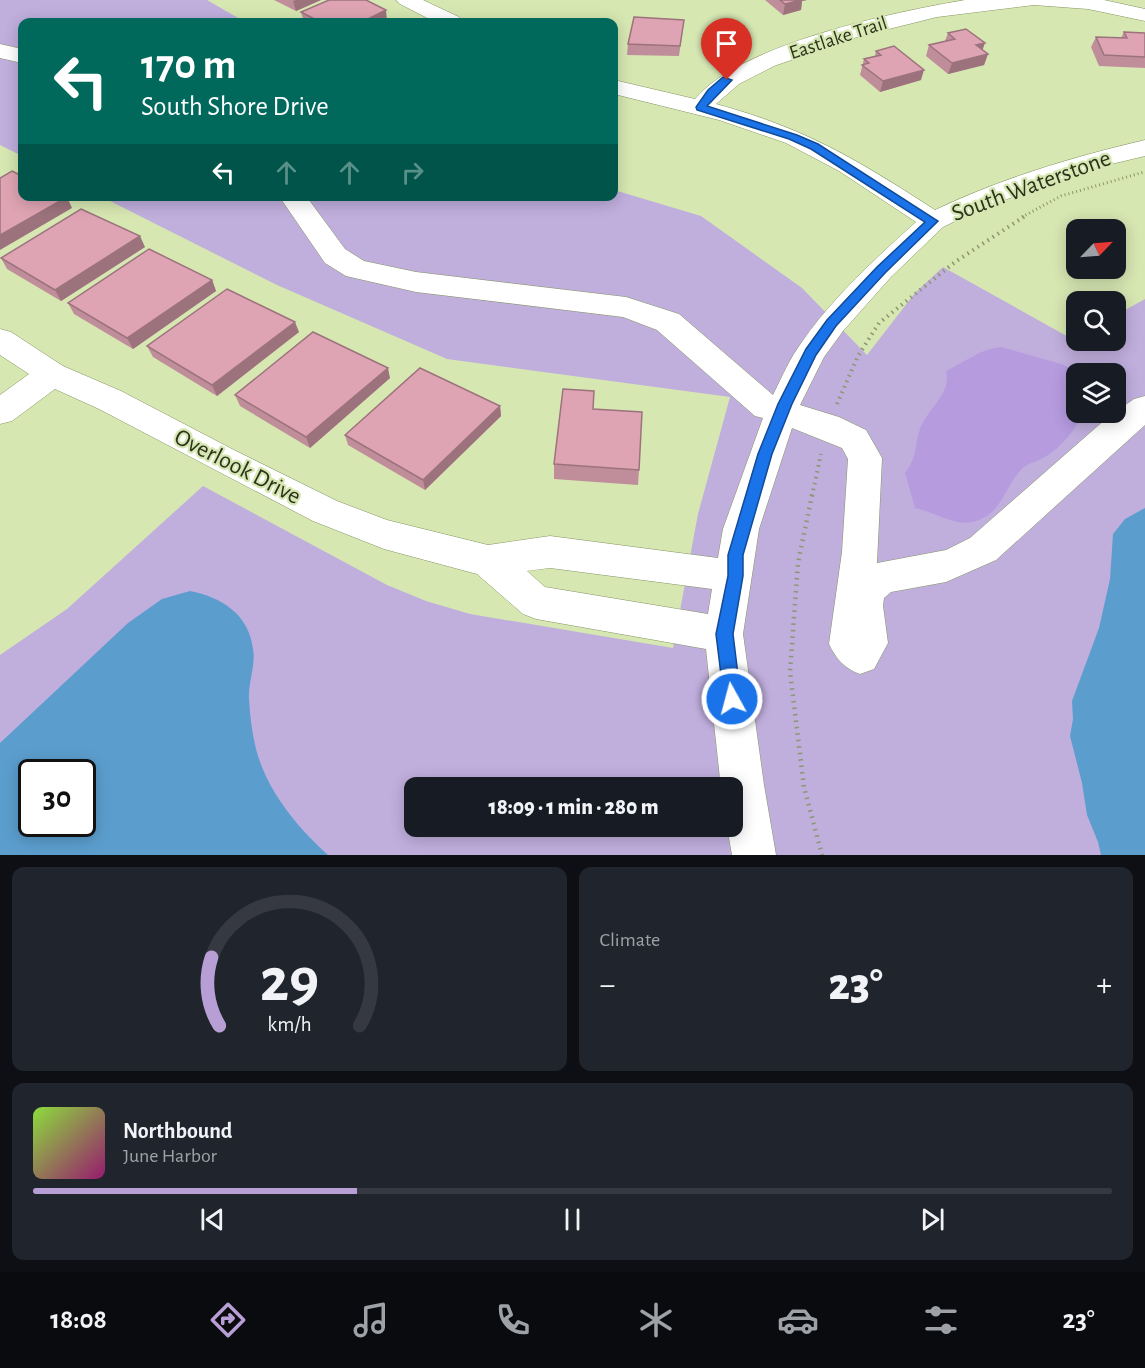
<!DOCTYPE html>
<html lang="en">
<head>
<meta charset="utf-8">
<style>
	:root { --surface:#171b24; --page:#20242c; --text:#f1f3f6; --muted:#9ea1a6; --line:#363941; --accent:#b79fd6 }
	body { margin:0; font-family:"Alegreya Sans",sans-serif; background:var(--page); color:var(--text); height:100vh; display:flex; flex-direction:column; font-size:22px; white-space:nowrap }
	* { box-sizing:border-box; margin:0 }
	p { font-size:20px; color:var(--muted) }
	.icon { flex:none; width:33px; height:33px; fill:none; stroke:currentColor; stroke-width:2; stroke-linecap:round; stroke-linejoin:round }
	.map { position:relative; height:855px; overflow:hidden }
	.side { display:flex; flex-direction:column; gap:12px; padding:12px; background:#0d0f14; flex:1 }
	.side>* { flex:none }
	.guide { position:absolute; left:18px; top:18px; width:600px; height:183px; border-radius:12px; box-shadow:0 3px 15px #0003; background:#00695c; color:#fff; overflow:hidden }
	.needle { width:39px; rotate:65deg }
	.fabs { position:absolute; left:1066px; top:219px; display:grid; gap:12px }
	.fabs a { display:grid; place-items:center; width:60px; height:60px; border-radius:12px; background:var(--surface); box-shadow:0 3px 15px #0003; font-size:30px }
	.speed { position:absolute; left:18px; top:759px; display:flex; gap:12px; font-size:30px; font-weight:700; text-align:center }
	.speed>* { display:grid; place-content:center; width:78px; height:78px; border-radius:50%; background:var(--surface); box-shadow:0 3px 15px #0003; line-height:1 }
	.speed .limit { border:3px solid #111; border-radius:9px; background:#fff; color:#111 }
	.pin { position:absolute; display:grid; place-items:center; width:51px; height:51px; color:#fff; margin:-62px -26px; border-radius:50% 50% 50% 0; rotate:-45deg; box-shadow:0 0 6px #0007 }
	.pin .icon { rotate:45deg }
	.me { position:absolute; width:66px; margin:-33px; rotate:353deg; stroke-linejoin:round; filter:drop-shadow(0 0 4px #0008) }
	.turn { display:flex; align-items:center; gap:21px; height:126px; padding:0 24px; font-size:27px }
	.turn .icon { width:78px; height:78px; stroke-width:2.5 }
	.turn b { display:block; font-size:42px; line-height:51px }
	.lanes { display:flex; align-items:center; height:57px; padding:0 24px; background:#0003; justify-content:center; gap:30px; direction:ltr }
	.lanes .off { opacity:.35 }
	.big { font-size:45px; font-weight:800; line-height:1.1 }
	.side .tile { flex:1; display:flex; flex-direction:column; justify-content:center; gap:9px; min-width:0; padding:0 21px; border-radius:12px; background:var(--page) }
	.side .dial { align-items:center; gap:0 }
	.dial svg { height:156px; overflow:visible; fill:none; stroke:var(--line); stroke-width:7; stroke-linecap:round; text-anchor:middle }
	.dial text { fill:var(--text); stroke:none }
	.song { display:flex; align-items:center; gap:18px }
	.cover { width:72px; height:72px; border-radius:9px; background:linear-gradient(135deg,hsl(90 70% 55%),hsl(320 70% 35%)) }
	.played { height:6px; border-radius:3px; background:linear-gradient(90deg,var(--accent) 30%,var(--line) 30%) }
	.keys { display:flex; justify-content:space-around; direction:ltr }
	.heat { display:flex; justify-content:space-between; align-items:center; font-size:33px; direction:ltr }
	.side .tiles { flex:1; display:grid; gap:12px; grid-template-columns:1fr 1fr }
	.tile:last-child { grid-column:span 2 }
	.trip { position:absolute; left:404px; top:777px; width:339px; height:60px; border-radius:12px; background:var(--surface); box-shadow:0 3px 15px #0003; font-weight:800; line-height:60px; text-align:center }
	.menu { display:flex; height:96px; justify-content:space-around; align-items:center; background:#090b0e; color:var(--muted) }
	.menu .icon { width:42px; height:42px }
	.menu .on { color:var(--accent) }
	.menu b { font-size:27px; color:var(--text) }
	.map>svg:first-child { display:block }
	.green { fill:#c0aedd; fill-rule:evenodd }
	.forest { fill:#b69bdf }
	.water { fill:#5b9ece; fill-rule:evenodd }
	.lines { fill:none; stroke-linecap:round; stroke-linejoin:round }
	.minor-casing { stroke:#859462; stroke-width:1 }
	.path-far2 { stroke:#8b9770; stroke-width:3; stroke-dasharray:1 3; stroke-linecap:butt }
	.path-far1 { stroke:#8b9770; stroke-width:4; stroke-dasharray:1.5 4.5; stroke-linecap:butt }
	.path { stroke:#8b9770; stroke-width:4.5; stroke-dasharray:1.5 5; stroke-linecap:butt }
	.minor { fill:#fff; fill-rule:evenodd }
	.wall { fill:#c08d9a }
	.shaded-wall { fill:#9c737d }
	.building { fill:#dfa4b3; stroke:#9c737d; stroke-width:1.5 }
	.route { fill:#1a73e8; stroke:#114b97; stroke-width:1.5 }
	.labels { text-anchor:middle; stroke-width:4.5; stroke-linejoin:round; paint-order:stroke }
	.far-street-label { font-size:20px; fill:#2c321d; stroke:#d6e7b2 }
	.street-label { font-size:24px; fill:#2c321d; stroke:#d6e7b2 }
</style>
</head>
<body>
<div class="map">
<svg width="1145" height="855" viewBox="0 0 1145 855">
	<rect width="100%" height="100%" fill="#d6e7b2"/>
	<g class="green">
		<polygon points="0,0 207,0 245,22 22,22 22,156 0,145"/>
		<path d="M614 190 701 216 802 288 867 355 915 293 943 267 1081 344 1085 341 1116 340V315L1145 299V855H0V655L67 609 203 486 387 585 426 601 470 614 673 648 698 514 730 397 447 359 277 285 102 197 614 196ZM1077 374H1116V412H1077ZM32 772H82V824H32ZM414 788H732V826H414Z"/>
	</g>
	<path class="forest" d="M1001 347 1061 364 1081 373 1077 374V412L1083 413C1074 432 1060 449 1041 459 1036 462 1029 463 1024 467 1004 484 1004 515 972 522 953 526 933 511 915 508L905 473C918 456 914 447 920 429 927 409 952 394 946 371 965 362 980 349 1001 347Z"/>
	<g class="water">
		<polygon points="1145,508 1145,855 1101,855 1098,842 1087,815 1082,783 1070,736 1073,719 1072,701 1099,628 1110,579 1113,534 1125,519"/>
		<path d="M190 591C221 597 249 614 253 649 256 665 248 682 249 699 250 716 252 733 256 749 267 791 297 827 328 855H0V743L128 623 162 599ZM32 772H82V824H32Z"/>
	</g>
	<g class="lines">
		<defs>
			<g id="minor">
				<polygon points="396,0 423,0 459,17 462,22 435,22 400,4"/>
				<path d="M965 0H1104L1145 9V21L1088 9 1034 5 937 17 857 37 774 66 739 84 716 104C805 128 858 160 935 210 1002 178 1073 157 1145 140V156L1086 170 980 209 943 227 891 277 843 331 824 357 800 405 839 417 866 430 882 458 877 563 946 550 970 538 1107 418 1134 399 1145 396V425L996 560 946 582 891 592 884 598 883 606 888 643 874 669 860 674C844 668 837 660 829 644L842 552 848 459 842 448 792 428 759 529 743 634 764 785 776 855H732L727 826H732V788H721L706 649 536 619 523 614 477 574 384 549 313 521 99 409 55 389 12 421 0 424V395L29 374 0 355V329L11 332 63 366 121 391 232 449 337 501 387 520 488 545 550 536 718 558 723 529 763 418 755 416 657 330 623 317 416 292 346 276 325 263 279 196H306L345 249 364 261 416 272 626 297 679 314 773 395C782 377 790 358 802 342 833 297 875 259 916 222L839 171 786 143 719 120 614 94V80L695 99C741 44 894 12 965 0ZM550 568 712 589 708 614 545 587 527 571Z"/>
				<polygon points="0,44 22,49 22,63 0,58"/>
			</g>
		</defs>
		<use href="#minor" class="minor-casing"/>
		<polyline class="path-far2" points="1022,217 1061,196 1144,172"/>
		<g class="path-far1">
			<polyline points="837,404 858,356 879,323 955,262 1025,216"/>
			<polyline points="812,496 821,454"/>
		</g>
		<polyline class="path" points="812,495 798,563 790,672 804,787 822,855"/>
		<use href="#minor" class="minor"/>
	</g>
	<g class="wall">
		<polygon points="274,0 321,0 296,11"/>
		<polygon points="765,0 807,0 802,1 801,10 783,15"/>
		<polygon points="301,12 387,21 384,22 304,22"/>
		<polygon points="684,20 679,56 627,55 628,44"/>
		<polygon points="1124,32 1145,33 1145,68 1099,66 1091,47 1096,37 1121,38"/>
		<polygon points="948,33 982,50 988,54 984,65 948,74 926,56 929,45 945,41"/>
		<polygon points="876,51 921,80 880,92 860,75 864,59 875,56"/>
		<polygon points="145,247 61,301 7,269 1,258"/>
		<polygon points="212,280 216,291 133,349 74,314 68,303"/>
		<polygon points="299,332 217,396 153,357 147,346"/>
		<polygon points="390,378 310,448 240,406 235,395"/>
		<polygon points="500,406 501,416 425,490 348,445 345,435"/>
		<polygon points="594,409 639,470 638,485 554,479 554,464"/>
	</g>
	<g class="shaded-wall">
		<polygon points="296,0 321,0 296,11 293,1"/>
		<polygon points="793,0 807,0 802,1 801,10 783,15 785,4"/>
		<polygon points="386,10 387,21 384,22 362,22"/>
		<polygon points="985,43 981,54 976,45"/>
		<polygon points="988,54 984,65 948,74 952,63"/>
		<polygon points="924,70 921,80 880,92 883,81"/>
		<polygon points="67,197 72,208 0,250 0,235"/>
		<polygon points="140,236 145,247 61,301 55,290"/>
		<polygon points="212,280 216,291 133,349 127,338"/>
		<polygon points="295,322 299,332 217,396 212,385"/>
		<polygon points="388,368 390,378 310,448 306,437"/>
		<polygon points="500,406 501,416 425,490 423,480"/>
	</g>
	<g class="building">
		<polygon points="329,0 366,0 386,10 362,22 320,22 301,12"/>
		<polygon points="780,0 801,0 785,4"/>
		<polygon points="634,17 684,20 680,46 628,44"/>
		<polygon points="966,29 985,43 976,45 988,54 952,63 929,45 955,39 948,33"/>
		<polygon points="1124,32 1145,33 1145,57 1104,55 1096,37 1127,38"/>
		<polygon points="894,46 924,70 883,81 862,65 869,63 864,59 881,55 876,51"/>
		<polygon points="12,171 22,176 22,196 67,197 0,235 0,178"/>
		<polygon points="81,209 140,236 55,290 1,258"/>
		<polygon points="149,249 212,280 127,338 68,303"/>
		<polygon points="227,289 295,322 212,385 147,346"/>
		<polygon points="313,332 388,368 306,437 235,395"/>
		<polygon points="420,368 500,406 423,480 345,435"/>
		<polygon points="563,389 594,391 593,409 642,412 639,470 554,464"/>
	</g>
	<polygon class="route" points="723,77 732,80 707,106 797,135 818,144 938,221 885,273 836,326 816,355 792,404 772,454 743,555 743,576 733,634 741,699 738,705 732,707 726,705 724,699 716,634 728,576 728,555 758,454 778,404 806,349 827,320 877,267 925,222 811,149 789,139 697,110 696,107 708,90"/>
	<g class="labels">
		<g class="far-street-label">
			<text transform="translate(838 37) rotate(-18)" y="7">Eastlake Trail</text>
		</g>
		<g class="street-label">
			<text transform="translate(1031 185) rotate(-20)" y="8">South Waterstone</text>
			<text transform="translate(238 466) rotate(27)" y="8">Overlook Drive</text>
		</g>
	</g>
</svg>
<div class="fabs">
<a><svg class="needle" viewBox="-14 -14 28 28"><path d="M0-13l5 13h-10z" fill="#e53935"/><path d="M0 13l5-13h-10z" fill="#9ea1a6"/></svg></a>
<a><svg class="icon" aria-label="search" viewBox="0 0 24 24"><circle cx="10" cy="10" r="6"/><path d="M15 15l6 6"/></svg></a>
<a><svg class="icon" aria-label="layers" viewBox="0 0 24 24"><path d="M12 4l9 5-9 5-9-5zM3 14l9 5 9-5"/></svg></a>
</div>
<div class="speed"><div class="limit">30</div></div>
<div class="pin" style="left:727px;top:80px;background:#d93025"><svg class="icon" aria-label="arrive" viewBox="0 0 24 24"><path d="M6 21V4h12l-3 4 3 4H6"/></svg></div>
<svg class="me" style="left:732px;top:699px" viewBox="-20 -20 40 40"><circle r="17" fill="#1a73e8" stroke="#fff" stroke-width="3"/><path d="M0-11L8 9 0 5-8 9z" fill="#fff"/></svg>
<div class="trip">18:09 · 1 min · 280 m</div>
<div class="guide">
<div class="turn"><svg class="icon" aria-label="left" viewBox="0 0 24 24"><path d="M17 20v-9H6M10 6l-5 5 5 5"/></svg><div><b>170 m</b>South Shore Drive</div></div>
<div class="lanes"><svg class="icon" aria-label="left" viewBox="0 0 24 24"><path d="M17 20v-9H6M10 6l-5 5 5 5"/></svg><svg class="icon off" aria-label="ahead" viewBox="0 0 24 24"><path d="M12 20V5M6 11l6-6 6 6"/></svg><svg class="icon off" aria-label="ahead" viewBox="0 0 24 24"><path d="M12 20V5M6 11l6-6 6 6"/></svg><svg class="icon off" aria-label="right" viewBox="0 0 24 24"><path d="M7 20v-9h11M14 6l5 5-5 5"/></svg></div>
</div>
</div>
<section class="side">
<div class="tiles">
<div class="tile dial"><svg viewBox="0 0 100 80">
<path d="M14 69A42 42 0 1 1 86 69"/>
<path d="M14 69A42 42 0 0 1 10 34" stroke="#b79fd6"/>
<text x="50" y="56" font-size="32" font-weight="700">29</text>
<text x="50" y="72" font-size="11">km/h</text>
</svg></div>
<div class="tile"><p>Climate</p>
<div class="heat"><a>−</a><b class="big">23°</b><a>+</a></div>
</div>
<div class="tile">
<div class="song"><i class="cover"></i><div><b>Northbound</b><p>June Harbor</p></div></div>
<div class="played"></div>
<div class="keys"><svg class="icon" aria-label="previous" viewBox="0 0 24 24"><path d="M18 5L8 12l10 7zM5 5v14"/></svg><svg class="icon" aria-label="pause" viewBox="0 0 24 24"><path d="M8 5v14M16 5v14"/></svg><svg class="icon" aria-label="next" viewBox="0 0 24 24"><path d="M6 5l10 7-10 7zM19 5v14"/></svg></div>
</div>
</div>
</section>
<nav class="menu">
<b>18:08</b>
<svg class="icon on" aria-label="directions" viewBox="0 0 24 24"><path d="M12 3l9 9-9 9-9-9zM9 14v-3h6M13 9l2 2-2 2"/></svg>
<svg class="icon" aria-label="music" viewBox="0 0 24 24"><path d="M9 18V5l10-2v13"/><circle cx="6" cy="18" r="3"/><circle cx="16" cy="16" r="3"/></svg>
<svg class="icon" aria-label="phone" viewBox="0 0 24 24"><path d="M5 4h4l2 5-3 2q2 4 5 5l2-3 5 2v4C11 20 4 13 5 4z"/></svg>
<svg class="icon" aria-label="climate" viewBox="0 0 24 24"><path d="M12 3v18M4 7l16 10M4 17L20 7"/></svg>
<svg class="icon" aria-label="car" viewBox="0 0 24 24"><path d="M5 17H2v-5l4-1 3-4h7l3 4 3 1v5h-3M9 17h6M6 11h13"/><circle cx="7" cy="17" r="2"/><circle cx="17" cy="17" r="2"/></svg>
<svg class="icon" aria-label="filters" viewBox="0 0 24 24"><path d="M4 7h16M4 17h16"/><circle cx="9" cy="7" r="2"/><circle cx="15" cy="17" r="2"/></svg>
<b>23°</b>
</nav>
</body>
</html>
